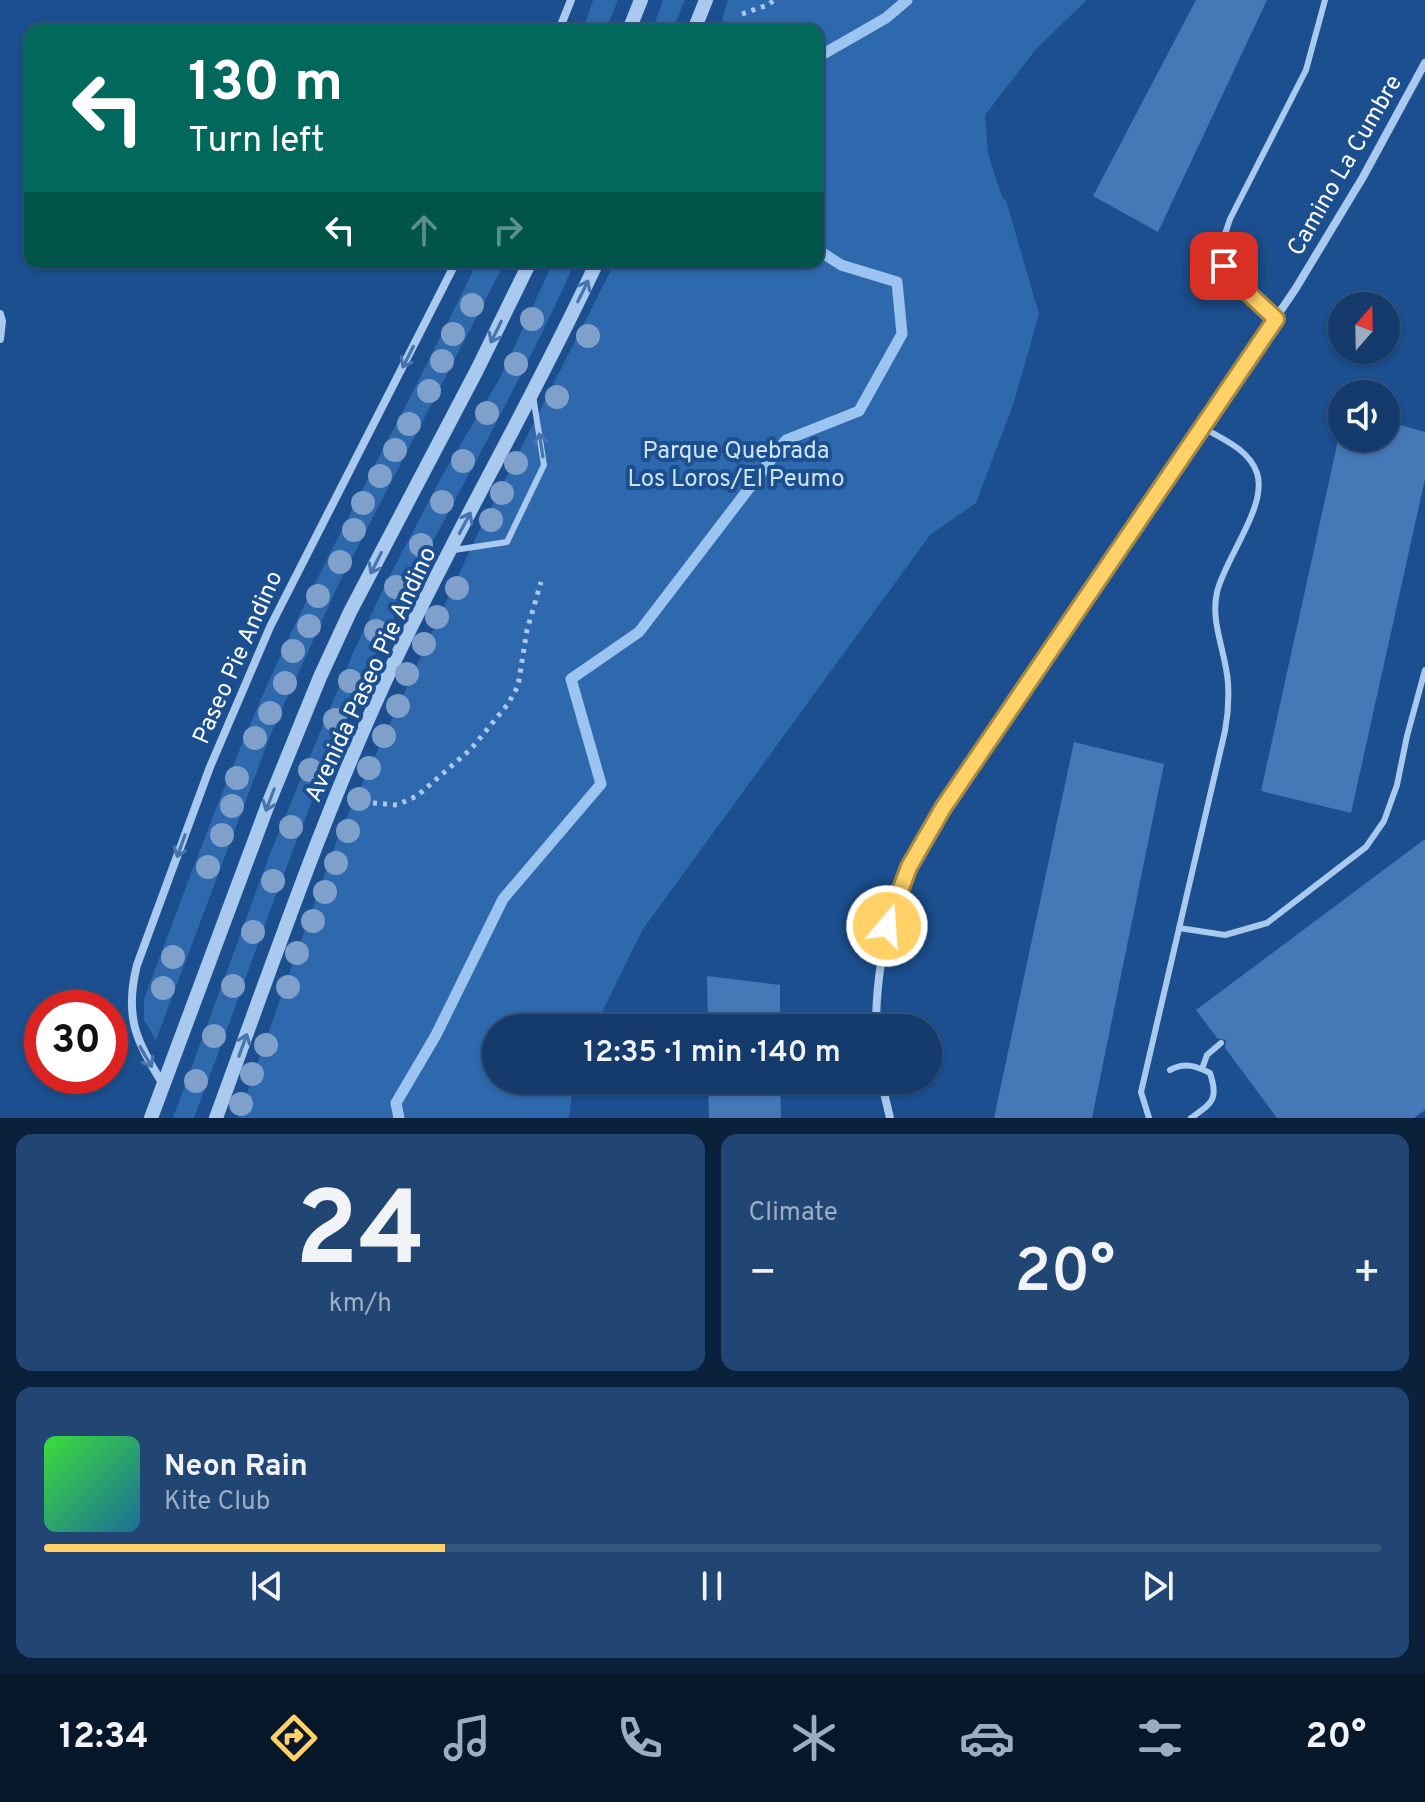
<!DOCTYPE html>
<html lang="en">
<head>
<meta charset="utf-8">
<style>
	:root { --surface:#143b6b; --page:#214673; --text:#f1f3f6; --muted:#9dadc1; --line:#33557e; --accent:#ffd166 }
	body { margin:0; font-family:Overpass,sans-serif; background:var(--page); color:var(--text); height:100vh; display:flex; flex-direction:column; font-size:30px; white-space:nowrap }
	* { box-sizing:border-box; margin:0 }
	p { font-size:26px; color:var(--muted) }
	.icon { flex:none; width:44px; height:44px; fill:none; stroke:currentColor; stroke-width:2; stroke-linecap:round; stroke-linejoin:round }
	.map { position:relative; height:1118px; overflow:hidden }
	.sheet { display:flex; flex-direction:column; gap:16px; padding:16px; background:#0b203b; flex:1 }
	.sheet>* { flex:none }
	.banner { position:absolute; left:24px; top:24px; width:800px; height:244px; border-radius:16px; box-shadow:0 2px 6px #0004,0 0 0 2px var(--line); background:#00695c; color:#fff; overflow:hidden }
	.needle { width:52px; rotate:20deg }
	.fabs { position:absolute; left:1328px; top:292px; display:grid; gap:16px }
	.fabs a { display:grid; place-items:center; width:72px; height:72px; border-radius:50%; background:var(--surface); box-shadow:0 2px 6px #0004,0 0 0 2px var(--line); font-size:40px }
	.speed { position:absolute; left:24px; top:990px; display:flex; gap:16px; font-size:40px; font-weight:700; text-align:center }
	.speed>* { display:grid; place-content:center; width:104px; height:104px; border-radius:50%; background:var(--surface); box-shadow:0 2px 6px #0004,0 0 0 2px var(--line); line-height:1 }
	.speed .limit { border:12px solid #d22; background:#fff; color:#111 }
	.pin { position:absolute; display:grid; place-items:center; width:68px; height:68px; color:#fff; margin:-34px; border-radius:16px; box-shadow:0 4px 12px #0006 }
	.me { position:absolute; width:88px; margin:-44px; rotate:18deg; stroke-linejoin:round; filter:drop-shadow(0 0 6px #0008) }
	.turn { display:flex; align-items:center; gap:28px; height:168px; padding:0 32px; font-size:36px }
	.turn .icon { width:104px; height:104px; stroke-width:2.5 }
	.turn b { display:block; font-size:56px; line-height:68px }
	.lanes { display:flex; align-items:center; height:76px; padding:0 32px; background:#0003; justify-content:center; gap:40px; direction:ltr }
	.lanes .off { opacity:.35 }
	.big { font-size:60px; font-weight:600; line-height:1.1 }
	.sheet .tile { flex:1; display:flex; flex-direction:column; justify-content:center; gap:12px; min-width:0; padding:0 28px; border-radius:16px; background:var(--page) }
	.sheet .dial { align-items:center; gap:0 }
	.dial b { font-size:104px; line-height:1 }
	.song { display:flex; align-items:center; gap:24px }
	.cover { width:96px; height:96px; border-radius:12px; background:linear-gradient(135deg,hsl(120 70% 55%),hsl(200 70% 35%)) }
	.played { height:8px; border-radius:4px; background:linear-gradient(90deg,var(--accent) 30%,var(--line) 30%) }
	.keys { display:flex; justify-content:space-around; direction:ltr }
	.heat { display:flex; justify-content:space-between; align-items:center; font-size:44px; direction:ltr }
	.sheet .tiles { flex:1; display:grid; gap:16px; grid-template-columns:1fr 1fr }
	.tile:last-child { grid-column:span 2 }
	.trip { position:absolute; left:482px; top:1014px; width:460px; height:80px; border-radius:40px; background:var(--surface); box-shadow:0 2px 6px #0004,0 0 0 2px var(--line); font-weight:600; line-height:80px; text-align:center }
	.tabs { display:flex; height:128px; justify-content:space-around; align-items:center; background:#08182b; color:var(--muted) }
	.tabs .icon { width:56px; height:56px }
	.tabs .on { color:var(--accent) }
	.tabs b { font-size:36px; color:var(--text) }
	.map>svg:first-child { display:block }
	.green { fill:#2e69ad }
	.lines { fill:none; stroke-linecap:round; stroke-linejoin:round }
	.stream { stroke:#9cc4f0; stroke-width:11 }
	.building { fill:#4478b7 }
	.path { stroke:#a9c9ee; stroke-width:5; stroke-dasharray:4 6; stroke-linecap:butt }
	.service { stroke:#a9c9ee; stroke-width:6 }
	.minor { stroke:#a9c9ee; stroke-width:8 }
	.tertiary { stroke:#a9c9ee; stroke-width:14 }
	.tree { fill:#7ea0ca }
	.oneway { stroke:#4674ac }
	.route-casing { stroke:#a68842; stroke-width:20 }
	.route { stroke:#ffd166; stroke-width:14 }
	.labels { text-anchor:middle; stroke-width:8; stroke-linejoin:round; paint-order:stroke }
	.street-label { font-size:24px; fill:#fff; stroke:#1b4f8f }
	.park-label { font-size:24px; fill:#cfe3fa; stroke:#1b4f8f }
</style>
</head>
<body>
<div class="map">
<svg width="1425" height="1118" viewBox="0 0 1425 1118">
	<rect width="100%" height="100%" fill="#1b4f8f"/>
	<g class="green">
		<polygon points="593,0 618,0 606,30 583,30"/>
		<polygon points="663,0 685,0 672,30 652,30"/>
		<polygon points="728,0 1087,0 1037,48 985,115 988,154 1002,197 1006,200 1039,314 1013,405 976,503 930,535 643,929 594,1028 496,1028 496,1080 574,1080 569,1118 238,1118 339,834 478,533 615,262 818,262 818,30 719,30"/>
		<path d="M477 262H505L341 579 272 731 156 1040 144 1020V999C178 910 210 820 247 732 314 571 403 419 477 262Z"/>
		<path d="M553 262H575C518 391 445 513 383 639 307 794 255 958 194 1118H173L271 851 353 653 387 581 442 476 501 376Z"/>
	</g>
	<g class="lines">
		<g class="stream">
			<polyline points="818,57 886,18 907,0"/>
			<polyline points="399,1118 396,1103 436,1035 503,899 601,784 571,679 639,632 786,440 859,411 902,334 897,282 841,265 818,250"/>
		</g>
	</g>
	<g class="building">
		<polygon points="1196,0 1267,0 1158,232 1093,196"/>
		<polygon points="1386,421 1425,432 1425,479 1351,813 1261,791 1342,422 1342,438 1386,438"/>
		<polygon points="1074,742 1164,764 1092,1118 994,1118"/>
		<polygon points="1425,839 1425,1110 1414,1118 1277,1118 1225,1048 1226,1040 1217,1038 1196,1010"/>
		<polygon points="707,976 780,985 780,1028 708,1028"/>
		<polygon points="708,1080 780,1080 781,1118 709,1118"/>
	</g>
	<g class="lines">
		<g class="path">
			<polyline points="742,14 768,5 774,0"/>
			<polyline points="373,803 397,805 417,796 471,749 508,704 518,686 527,630 541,582"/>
		</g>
		<g class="service">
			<polyline points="1276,319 1232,278 1224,266 1220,249 1230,219 1306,70 1325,0"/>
			<polyline points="454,550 507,542 544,465 533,396"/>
			<polyline points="1179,928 1225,935 1267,923 1366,847 1384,821 1397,785 1407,736 1425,670"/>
			<polyline points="1202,1069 1207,1055 1221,1043"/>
			<path d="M1170 1070C1185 1062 1196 1066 1210 1073 1219 1100 1212 1103 1191 1118"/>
			<path d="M1149 1118 1141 1092 1225 731C1228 715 1229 699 1228 683 1226 652 1210 623 1217 592 1225 558 1268 506 1257 473 1249 449 1222 439 1202 427"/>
		</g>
		<g class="minor">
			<polyline points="559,30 571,0"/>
			<polyline points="0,314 2,321 0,339"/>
			<path d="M876 1028C876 942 899 880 943 808L1296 288 1363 177 1425 63"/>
			<polyline points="881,1080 890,1118"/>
			<path d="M163 1084C136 1042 124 1016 137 965L210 767 270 627 456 262"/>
		</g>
		<g class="tertiary">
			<polyline points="629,30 641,0"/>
			<polyline points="694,30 706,0"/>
			<polyline points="151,1118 267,807 320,677 350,612 477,370 530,262"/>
			<path d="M216 1118C273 963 326 805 397 656 460 523 535 396 597 262"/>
		</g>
	</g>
	<g class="tree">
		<circle cx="472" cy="305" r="12"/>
		<circle cx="532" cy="319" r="12"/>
		<circle cx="453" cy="334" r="12"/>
		<circle cx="588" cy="336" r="12"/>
		<circle cx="442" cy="361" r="12"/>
		<circle cx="516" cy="364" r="12"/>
		<circle cx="429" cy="391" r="12"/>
		<circle cx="557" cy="397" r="12"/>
		<circle cx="487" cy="413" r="12"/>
		<circle cx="409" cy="424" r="12"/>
		<circle cx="395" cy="450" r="12"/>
		<circle cx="463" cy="461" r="12"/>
		<circle cx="516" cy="463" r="12"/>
		<circle cx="380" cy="476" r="12"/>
		<circle cx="502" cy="493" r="12"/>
		<circle cx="442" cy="502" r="12"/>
		<circle cx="363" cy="503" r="12"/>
		<circle cx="491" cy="520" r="12"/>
		<circle cx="354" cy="530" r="12"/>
		<circle cx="421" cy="545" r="12"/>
		<circle cx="340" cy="562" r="12"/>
		<circle cx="396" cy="587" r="12"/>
		<circle cx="457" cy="588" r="12"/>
		<circle cx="318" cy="596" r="12"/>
		<circle cx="437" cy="617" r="12"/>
		<circle cx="309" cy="626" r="12"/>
		<circle cx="376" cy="631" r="12"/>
		<circle cx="424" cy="644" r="12"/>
		<circle cx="293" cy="651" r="12"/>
		<circle cx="407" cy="674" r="12"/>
		<circle cx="350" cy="681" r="12"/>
		<circle cx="285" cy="683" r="12"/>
		<circle cx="398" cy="706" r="12"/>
		<circle cx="270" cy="713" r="12"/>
		<circle cx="335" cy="720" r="12"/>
		<circle cx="384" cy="736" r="12"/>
		<circle cx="255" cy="738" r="12"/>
		<circle cx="369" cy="768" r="12"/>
		<circle cx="310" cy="770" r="12"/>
		<circle cx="237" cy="778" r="12"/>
		<circle cx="359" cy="799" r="12"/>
		<circle cx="232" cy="806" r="12"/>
		<circle cx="291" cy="827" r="12"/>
		<circle cx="348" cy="831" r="12"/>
		<circle cx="222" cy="835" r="12"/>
		<circle cx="336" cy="863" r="12"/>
		<circle cx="208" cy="867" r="12"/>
		<circle cx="273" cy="881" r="12"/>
		<circle cx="325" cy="892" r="12"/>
		<circle cx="313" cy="921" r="12"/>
		<circle cx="253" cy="932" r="12"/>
		<circle cx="297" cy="953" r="12"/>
		<circle cx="173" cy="957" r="12"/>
		<circle cx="233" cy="986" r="12"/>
		<circle cx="288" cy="987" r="12"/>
		<circle cx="163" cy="988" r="12"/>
		<circle cx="214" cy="1036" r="12"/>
		<circle cx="266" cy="1045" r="12"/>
		<circle cx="252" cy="1074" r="12"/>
		<circle cx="196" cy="1081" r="12"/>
		<circle cx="241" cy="1104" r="12"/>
	</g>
	<defs><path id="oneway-shaft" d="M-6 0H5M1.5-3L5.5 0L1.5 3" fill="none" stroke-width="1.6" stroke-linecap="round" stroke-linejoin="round" transform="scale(2)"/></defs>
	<g class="oneway">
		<use href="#oneway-shaft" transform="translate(583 291) rotate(-64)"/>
		<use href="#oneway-shaft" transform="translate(496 332) rotate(116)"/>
		<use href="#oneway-shaft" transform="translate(408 357) rotate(117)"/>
		<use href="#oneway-shaft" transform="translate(541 445) rotate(-99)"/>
		<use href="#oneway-shaft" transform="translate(465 523) rotate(-62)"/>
		<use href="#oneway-shaft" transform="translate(376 563) rotate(117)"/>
		<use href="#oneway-shaft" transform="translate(270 800) rotate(111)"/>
		<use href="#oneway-shaft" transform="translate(181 846) rotate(110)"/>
		<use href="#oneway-shaft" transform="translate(243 1045) rotate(-70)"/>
		<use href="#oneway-shaft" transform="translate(146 1057) rotate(60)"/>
	</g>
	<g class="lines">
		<defs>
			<polyline id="route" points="887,926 909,867 943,808 1276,319 1232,278 1224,266"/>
		</defs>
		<use href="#route" class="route-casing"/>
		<use href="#route" class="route"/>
	</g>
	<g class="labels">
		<g class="street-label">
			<text transform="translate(1344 165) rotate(-60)" y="8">Camino La Cumbre</text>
			<text transform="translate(237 657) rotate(-66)" y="8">Paseo Pie Andino</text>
			<text transform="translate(370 674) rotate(-65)" y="8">Avenida Paseo Pie Andino</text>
		</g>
		<g class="park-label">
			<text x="736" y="458">Parque Quebrada<tspan x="736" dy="28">Los Loros/El Peumo</tspan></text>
		</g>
	</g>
</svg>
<div class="fabs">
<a><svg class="needle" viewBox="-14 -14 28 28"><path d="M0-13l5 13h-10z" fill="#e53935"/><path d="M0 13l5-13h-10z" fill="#9dadc1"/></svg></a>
<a><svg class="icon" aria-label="sound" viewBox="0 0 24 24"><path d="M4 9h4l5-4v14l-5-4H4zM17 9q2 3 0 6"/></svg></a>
</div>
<div class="speed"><div class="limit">30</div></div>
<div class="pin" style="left:1224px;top:266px;background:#d93025"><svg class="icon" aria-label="arrive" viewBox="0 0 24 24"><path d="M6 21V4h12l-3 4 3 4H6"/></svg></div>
<svg class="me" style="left:887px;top:926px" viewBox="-20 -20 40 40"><circle r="17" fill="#ffd166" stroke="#fff" stroke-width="3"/><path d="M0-11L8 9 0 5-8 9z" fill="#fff"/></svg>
<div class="trip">12:35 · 1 min · 140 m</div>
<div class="banner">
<div class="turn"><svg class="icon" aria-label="left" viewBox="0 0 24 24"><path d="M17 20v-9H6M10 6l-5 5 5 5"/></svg><div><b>130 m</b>Turn left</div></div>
<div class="lanes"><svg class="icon" aria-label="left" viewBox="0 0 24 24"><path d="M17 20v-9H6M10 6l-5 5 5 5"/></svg><svg class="icon off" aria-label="ahead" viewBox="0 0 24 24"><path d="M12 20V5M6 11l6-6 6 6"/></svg><svg class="icon off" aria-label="right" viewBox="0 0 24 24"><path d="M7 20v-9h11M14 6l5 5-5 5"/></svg></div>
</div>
</div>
<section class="sheet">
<div class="tiles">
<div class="tile dial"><b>24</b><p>km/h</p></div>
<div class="tile"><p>Climate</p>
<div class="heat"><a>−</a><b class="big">20°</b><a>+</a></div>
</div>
<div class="tile">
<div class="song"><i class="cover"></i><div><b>Neon Rain</b><p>Kite Club</p></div></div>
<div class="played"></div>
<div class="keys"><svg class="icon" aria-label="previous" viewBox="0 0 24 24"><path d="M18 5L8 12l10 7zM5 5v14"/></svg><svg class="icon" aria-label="pause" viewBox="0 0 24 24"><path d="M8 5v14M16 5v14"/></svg><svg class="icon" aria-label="next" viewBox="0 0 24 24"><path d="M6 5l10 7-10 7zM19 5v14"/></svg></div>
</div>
</div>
</section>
<nav class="tabs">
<b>12:34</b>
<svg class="icon on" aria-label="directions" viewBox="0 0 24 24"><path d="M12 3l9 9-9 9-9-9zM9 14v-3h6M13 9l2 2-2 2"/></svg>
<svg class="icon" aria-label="music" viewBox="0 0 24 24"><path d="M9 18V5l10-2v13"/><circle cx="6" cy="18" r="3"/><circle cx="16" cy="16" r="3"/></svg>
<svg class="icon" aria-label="phone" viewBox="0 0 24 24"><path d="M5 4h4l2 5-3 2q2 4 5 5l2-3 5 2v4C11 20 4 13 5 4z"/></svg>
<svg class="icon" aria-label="climate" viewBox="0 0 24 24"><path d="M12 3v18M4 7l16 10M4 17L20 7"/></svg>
<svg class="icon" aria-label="car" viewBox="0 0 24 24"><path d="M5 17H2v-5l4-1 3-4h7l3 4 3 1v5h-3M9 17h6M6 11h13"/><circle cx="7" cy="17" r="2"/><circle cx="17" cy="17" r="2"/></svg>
<svg class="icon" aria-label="filters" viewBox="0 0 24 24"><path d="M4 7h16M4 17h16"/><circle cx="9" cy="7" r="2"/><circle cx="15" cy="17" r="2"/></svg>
<b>20°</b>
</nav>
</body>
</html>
